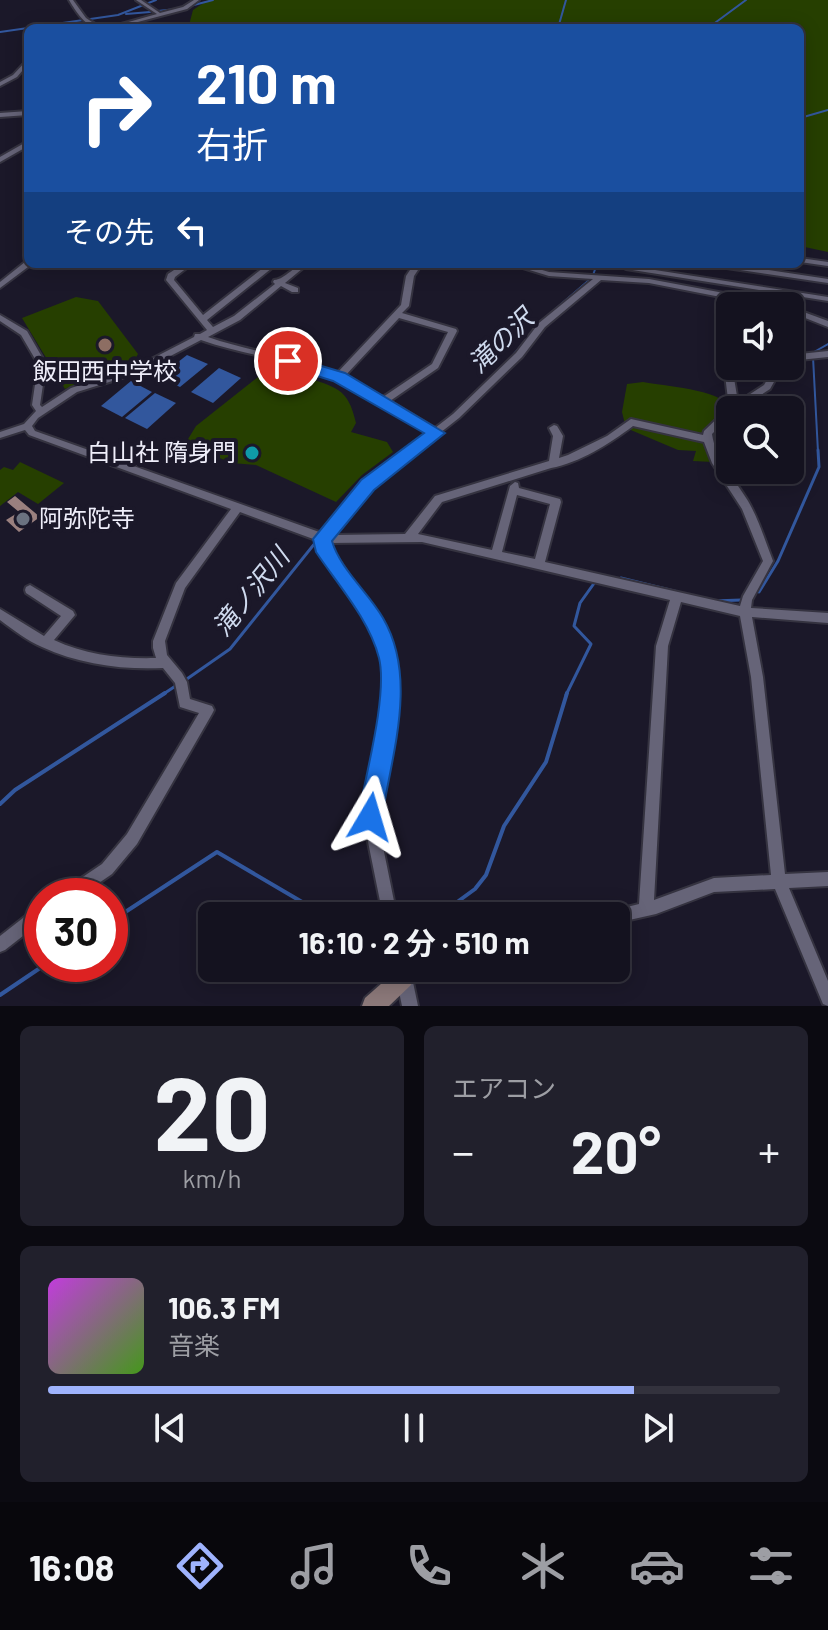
<!DOCTYPE html>
<html lang="ja">
<head>
<meta charset="utf-8">
<style>
	:root { --surface:#14121f; --page:#21202c; --text:#f1f3f6; --muted:#9d9ea4; --line:#33323d; --accent:#9fb3fd }
	body { margin:0; font-family:Barlow,"Noto Sans JP",sans-serif; background:var(--page); color:var(--text); height:100vh; display:flex; flex-direction:column; font-size:30px; white-space:nowrap }
	* { box-sizing:border-box; margin:0 }
	p { font-size:26px; color:var(--muted) }
	.icon { flex:none; width:44px; height:44px; fill:none; stroke:currentColor; stroke-width:2; stroke-linecap:round; stroke-linejoin:round }
	.map { position:relative; height:1006px; overflow:hidden }
	.panel { display:flex; flex-direction:column; gap:20px; padding:20px; background:#0b0a11; flex:1 }
	.panel>* { flex:none }
	.top-card { position:absolute; left:24px; top:24px; width:780px; height:244px; border-radius:12px; box-shadow:0 4px 20px #0003,0 0 0 2px var(--line); background:#1a4fa0; color:#fff; overflow:hidden }
	.fabs { position:absolute; left:716px; top:292px; display:grid; gap:16px }
	.fabs a { display:grid; place-items:center; width:88px; height:88px; border-radius:12px; background:var(--surface); box-shadow:0 4px 20px #0003,0 0 0 2px var(--line); font-size:40px }
	.speed { position:absolute; left:24px; top:878px; display:flex; gap:16px; font-size:40px; font-weight:700; text-align:center }
	.speed>* { display:grid; place-content:center; width:104px; height:104px; border-radius:50%; background:var(--surface); box-shadow:0 4px 20px #0003,0 0 0 2px var(--line); line-height:1 }
	.speed .limit { border:12px solid #d22; background:#fff; color:#111 }
	.pin { position:absolute; display:grid; place-items:center; width:68px; height:68px; color:#fff; margin:-34px; border:4px solid #fff; border-radius:50%; box-shadow:0 2px 8px #0007 }
	.me { position:absolute; width:88px; margin:-44px; rotate:7deg; stroke-linejoin:round; filter:drop-shadow(0 0 6px #0008) }
	.turn { display:flex; align-items:center; gap:28px; height:168px; padding:0 40px; font-size:36px }
	.turn .icon { width:104px; height:104px; stroke-width:2.5 }
	.turn b { display:block; font-size:56px; line-height:68px }
	.then { display:flex; align-items:center; height:76px; padding:0 40px; background:#0003; gap:16px; font-size:30px }
	.big { font-size:60px; font-weight:700; line-height:1.1 }
	.panel .tile { flex:1; display:flex; flex-direction:column; justify-content:center; gap:12px; min-width:0; padding:0 28px; border-radius:12px; background:var(--page) }
	.panel .dial { align-items:center; gap:0 }
	.dial b { font-size:104px; line-height:1 }
	.song { display:flex; align-items:center; gap:24px }
	.cover { width:96px; height:96px; border-radius:12px; background:linear-gradient(135deg,hsl(290 70% 55%),hsl(100 70% 35%)) }
	.played { height:8px; border-radius:4px; background:linear-gradient(90deg,var(--accent) 80%,var(--line) 80%) }
	.keys { display:flex; justify-content:space-around; direction:ltr }
	.heat { display:flex; justify-content:space-between; align-items:center; font-size:44px; direction:ltr }
	.panel .tiles { flex:1; display:grid; gap:20px; grid-template-columns:1fr 1fr }
	.tile:last-child { grid-column:span 2 }
	.trip { position:absolute; left:198px; top:902px; width:432px; height:80px; border-radius:12px; background:var(--surface); box-shadow:0 4px 20px #0003,0 0 0 2px var(--line); font-weight:700; line-height:80px; text-align:center }
	.tabs { display:flex; height:128px; justify-content:space-around; align-items:center; background:#08070c; color:var(--muted) }
	.tabs .icon { width:56px; height:56px }
	.tabs .selected { color:var(--accent) }
	.tabs b { font-size:36px; color:var(--text) }
	.map>svg:first-child { display:block }
	.green { fill:#263f00 }
	.water { fill:#32579d }
	.lines { fill:none; stroke-linecap:round; stroke-linejoin:round }
	.stream-far2 { stroke:#32579d; stroke-width:2 }
	.stream-far1 { stroke:#32579d; stroke-width:3 }
	.stream { stroke:#32579d; stroke-width:4 }
	.building { fill:#9a807f }
	.street-casing { stroke:#353340; stroke-width:4 }
	.secondary-casing { stroke:#353340; stroke-width:4 }
	.street { fill:#666478; fill-rule:evenodd }
	.secondary { fill:#8c797a; fill-rule:evenodd }
	.route { fill:#1a73e8; stroke:#114b97; stroke-width:2 }
	.education-dot { fill:#8d6e63; stroke:#1b1829; stroke-width:3 }
	.culture-dot { fill:#0f9aa8; stroke:#1b1829; stroke-width:3 }
	.worship-dot { fill:#6b7280; stroke:#1b1829; stroke-width:3 }
	.labels { text-anchor:middle; stroke-width:8; stroke-linejoin:round; paint-order:stroke }
	.poi-label { font-size:24px; fill:#efeefa; stroke:#1b1829 }
	.water-label { font-size:26px; font-style:italic; fill:#cfdaee; stroke:#1b1829 }
</style>
</head>
<body>
<div class="map">
<svg width="828" height="1006" viewBox="0 0 828 1006">
	<rect width="100%" height="100%" fill="#1b1829"/>
	<g class="green">
		<polygon points="208,0 828,0 828,252 800,246 800,28 184,28 189,25 193,10"/>
		<path d="M76 297 98 301 138 354C127 376 87 378 65 389L22 318Z"/>
		<path d="M303 376C336 388 348 387 356 423L351 432 387 442 393 452 362 475 336 502 256 465 232 463 185 444 196 426 258 377 295 381Z"/>
		<path d="M643 382C663 386 720 389 729 407L703 432V444L713 462 693 461 696 451 678 450 626 428 622 412 627 384Z"/>
		<polygon points="20,462 64,483 38,504 18,492 0,506 0,470 4,467 13,470"/>
	</g>
	<g class="water">
		<polygon points="187,355 208,364 180,387 159,377"/>
		<polygon points="219,368 241,378 213,403 191,392"/>
		<polygon points="131,381 152,392 122,417 101,406"/>
		<polygon points="155,393 176,403 147,429 125,418"/>
	</g>
	<g class="lines">
		<g class="stream-far2">
			<polyline points="190,6 213,0"/>
			<polyline points="158,11 176,9"/>
			<polyline points="126,14 150,12"/>
			<polyline points="558,28 566,0"/>
			<polyline points="708,28 746,0"/>
			<polyline points="0,32 118,15 156,0"/>
			<polyline points="800,118 828,110"/>
			<polyline points="593,275 597,264"/>
			<polyline points="552,312 588,281"/>
			<polyline points="814,352 828,344"/>
			<polyline points="813,357 818,452"/>
			<polyline points="509,360 525,341"/>
			<polyline points="449,418 498,370"/>
		</g>
		<g class="stream-far1">
			<polyline points="621,578 678,592"/>
			<polyline points="759,592 778,561 819,467 818,450"/>
			<polyline points="713,601 741,600"/>
			<polyline points="184,681 230,649 360,487"/>
			<polyline points="162,695 177,685"/>
			<polyline points="566,695 591,644 574,626 580,603 595,582"/>
		</g>
		<g class="stream">
			<polyline points="0,804 15,790 165,693"/>
			<polyline points="438,916 475,889 486,875 504,826 546,762 567,693"/>
			<polyline points="110,922 217,852 326,916"/>
			<polyline points="0,995 46,964"/>
		</g>
	</g>
	<polygon class="building" points="15,496 40,517 19,532 6,520 19,512 7,502"/>
	<g class="lines">
		<defs>
			<g id="street">
				<path d="M69 0H73L86 18 101 28C85 27 77 13 69 0Z"/>
				<polygon points="136,0 141,0 160,13 183,7 194,0 199,0 187,9 115,28 107,28 157,14"/>
				<polygon points="28,59 28,64 17,77 0,86 0,82 13,75"/>
				<polygon points="28,111 28,115 0,117 0,113"/>
				<polygon points="28,141 28,146 0,162 0,157"/>
				<polygon points="800,258 828,262 828,266 800,262"/>
				<polygon points="25,262 28,262 28,264 32,264 0,288 0,282"/>
				<path d="M183 264H192L175 277 174 280 203 315 268 264H277L207 320 213 327 234 316 275 284 273 282 274 280C287 279 293 264 308 264L285 283 298 288V292H292L281 286 240 320 208 337C250 352 296 356 337 373L401 305 406 276 414 264H422L414 276 409 306 402 313 456 329 457 331 438 368 390 401 435 428 453 414 516 353 539 323 593 279 549 276 510 264H522L549 272 649 279 783 304 784 306H767L649 283 601 280 545 327 522 357 459 418 370 488 333 535 405 534 435 496 549 461 553 436 549 428 554 425 557 426 563 436 559 458 568 455 607 436 631 419 703 435 704 431 729 407 723 359 724 357H730V366H732L738 402 764 385 775 366H783L770 389 738 410H730V416L712 434C716 461 735 479 748 501 759 520 765 541 773 561L752 600 751 608 828 613V623L752 617 763 677 785 874 828 872V886L789 888 828 981V1006L823 1004 775 889 714 892 656 914 616 923V916H609L611 911 639 904 656 646 670 600 422 542 328 543 380 621 396 660 397 691 377 817 397 916H383L363 817 385 691 384 660 371 628 319 549 316 540 240 512 185 588 165 641 167 655 182 673 187 682 190 699 212 706 214 710 212 714 137 844 112 874 80 896H60L62 891 102 864 127 834 199 713 180 707 175 683 163 668C122 670 79 664 42 647 28 641 13 630 0 620V609L44 636 61 616 26 593 25 590 26 587 30 585 73 611 75 615 54 640C86 655 122 659 156 658L153 648V641L176 583 231 509 29 435 25 430 0 438V432L24 424 36 411 32 405 38 364 21 335 0 321V315L27 331 46 364 40 405 42 407 71 388 132 369 194 337 195 334H200L207 330 166 280 168 274ZM399 318 448 332 432 364 383 397 344 377ZM201 340C240 354 282 358 320 373 358 388 394 411 428 433L364 482 322 533 35 431 32 426 38 418 77 392 138 373ZM633 426 704 442 712 463 742 509 763 561 743 596 740 606 545 562 561 502 560 499 519 488 518 483 515 482 510 486 492 550 418 534 442 502 551 468C579 463 609 444 633 426ZM517 495 550 504 535 559 502 552ZM681 602 740 616 751 677 771 875 714 878 654 900 668 646Z"/>
				<polygon points="709,264 728,264 828,279 828,283 713,266"/>
				<polygon points="623,265 828,297 828,301 626,269 622,267"/>
				<polygon points="727,306 732,306 730,306 730,322 727,323 723,320"/>
				<polygon points="790,307 828,321 828,327 790,312"/>
				<polygon points="828,351 828,357 790,361 790,355"/>
				<polygon points="42,905 42,921 5,950 0,952 0,936 37,907"/>
				<polygon points="394,968 410,968 418,1006 402,1006"/>
			</g>
			<polygon id="secondary" points="399,968 411,969 414,977 411,985 389,1006 362,1006 365,998"/>
		</defs>
		<use href="#street" class="street-casing"/>
		<use href="#secondary" class="secondary-casing"/>
		<use href="#street" class="street"/>
		<use href="#secondary" class="secondary"/>
	</g>
	<path class="route" d="M288 356 345 373 445 433 374 490 332 541C340 569 369 593 383 618 418 678 392 753 382 817L379 826 370 830 362 826 358 817C365 778 388 694 379 658 369 619 338 585 316 552L313 539 361 480 424 433 333 381 282 365 280 361Z"/>
	<circle class="education-dot" cx="105" cy="345" r="8"/>
	<circle class="culture-dot" cx="252" cy="453" r="8"/>
	<circle class="worship-dot" cx="23" cy="519" r="8"/>
	<g class="labels">
		<g class="poi-label">
			<text x="105" y="380">飯田西中学校</text>
			<text x="236" y="461" text-anchor="end">白山社 隋身門</text>
			<text x="39" y="527" text-anchor="start">阿弥陀寺</text>
		</g>
		<g class="water-label">
			<text transform="translate(501 341) rotate(-44)" y="9">滝の沢</text>
			<text transform="translate(251 592) rotate(-51)" y="9">滝ノ沢川</text>
		</g>
	</g>
</svg>
<div class="fabs">
<a><svg class="icon" aria-label="sound" viewBox="0 0 24 24"><path d="M4 9h4l5-4v14l-5-4H4zM17 9q2 3 0 6"/></svg></a>
<a><svg class="icon" aria-label="search" viewBox="0 0 24 24"><circle cx="10" cy="10" r="6"/><path d="M15 15l6 6"/></svg></a>
</div>
<div class="speed"><div class="limit">30</div></div>
<div class="pin" style="left:288px;top:361px;background:#d93025"><svg class="icon" aria-label="arrive" viewBox="0 0 24 24"><path d="M6 21V4h12l-3 4 3 4H6"/></svg></div>
<svg class="me" style="left:370px;top:817px" viewBox="-20 -20 40 40"><path d="M0-17L14 15 0 8-14 15z" fill="#1a73e8" stroke="#fff" stroke-width="4"/></svg>
<div class="trip">16:10 · 2 分 · 510 m</div>
<div class="top-card">
<div class="turn"><svg class="icon" aria-label="right" viewBox="0 0 24 24"><path d="M7 20v-9h11M14 6l5 5-5 5"/></svg><div><b>210 m</b>右折</div></div>
<div class="then">その先<svg class="icon" aria-label="left" viewBox="0 0 24 24"><path d="M17 20v-9H6M10 6l-5 5 5 5"/></svg></div>
</div>
</div>
<section class="panel">
<div class="tiles">
<div class="tile dial"><b>20</b><p>km/h</p></div>
<div class="tile"><p>エアコン</p>
<div class="heat"><a>−</a><b class="big">20°</b><a>+</a></div>
</div>
<div class="tile">
<div class="song"><i class="cover"></i><div><b>106.3 FM</b><p>音楽</p></div></div>
<div class="played"></div>
<div class="keys"><svg class="icon" aria-label="previous" viewBox="0 0 24 24"><path d="M18 5L8 12l10 7zM5 5v14"/></svg><svg class="icon" aria-label="pause" viewBox="0 0 24 24"><path d="M8 5v14M16 5v14"/></svg><svg class="icon" aria-label="next" viewBox="0 0 24 24"><path d="M6 5l10 7-10 7zM19 5v14"/></svg></div>
</div>
</div>
</section>
<nav class="tabs">
<b>16:08</b>
<svg class="icon selected" aria-label="directions" viewBox="0 0 24 24"><path d="M12 3l9 9-9 9-9-9zM9 14v-3h6M13 9l2 2-2 2"/></svg>
<svg class="icon" aria-label="music" viewBox="0 0 24 24"><path d="M9 18V5l10-2v13"/><circle cx="6" cy="18" r="3"/><circle cx="16" cy="16" r="3"/></svg>
<svg class="icon" aria-label="phone" viewBox="0 0 24 24"><path d="M5 4h4l2 5-3 2q2 4 5 5l2-3 5 2v4C11 20 4 13 5 4z"/></svg>
<svg class="icon" aria-label="climate" viewBox="0 0 24 24"><path d="M12 3v18M4 7l16 10M4 17L20 7"/></svg>
<svg class="icon" aria-label="car" viewBox="0 0 24 24"><path d="M5 17H2v-5l4-1 3-4h7l3 4 3 1v5h-3M9 17h6M6 11h13"/><circle cx="7" cy="17" r="2"/><circle cx="17" cy="17" r="2"/></svg>
<svg class="icon" aria-label="filters" viewBox="0 0 24 24"><path d="M4 7h16M4 17h16"/><circle cx="9" cy="7" r="2"/><circle cx="15" cy="17" r="2"/></svg>
</nav>
</body>
</html>
